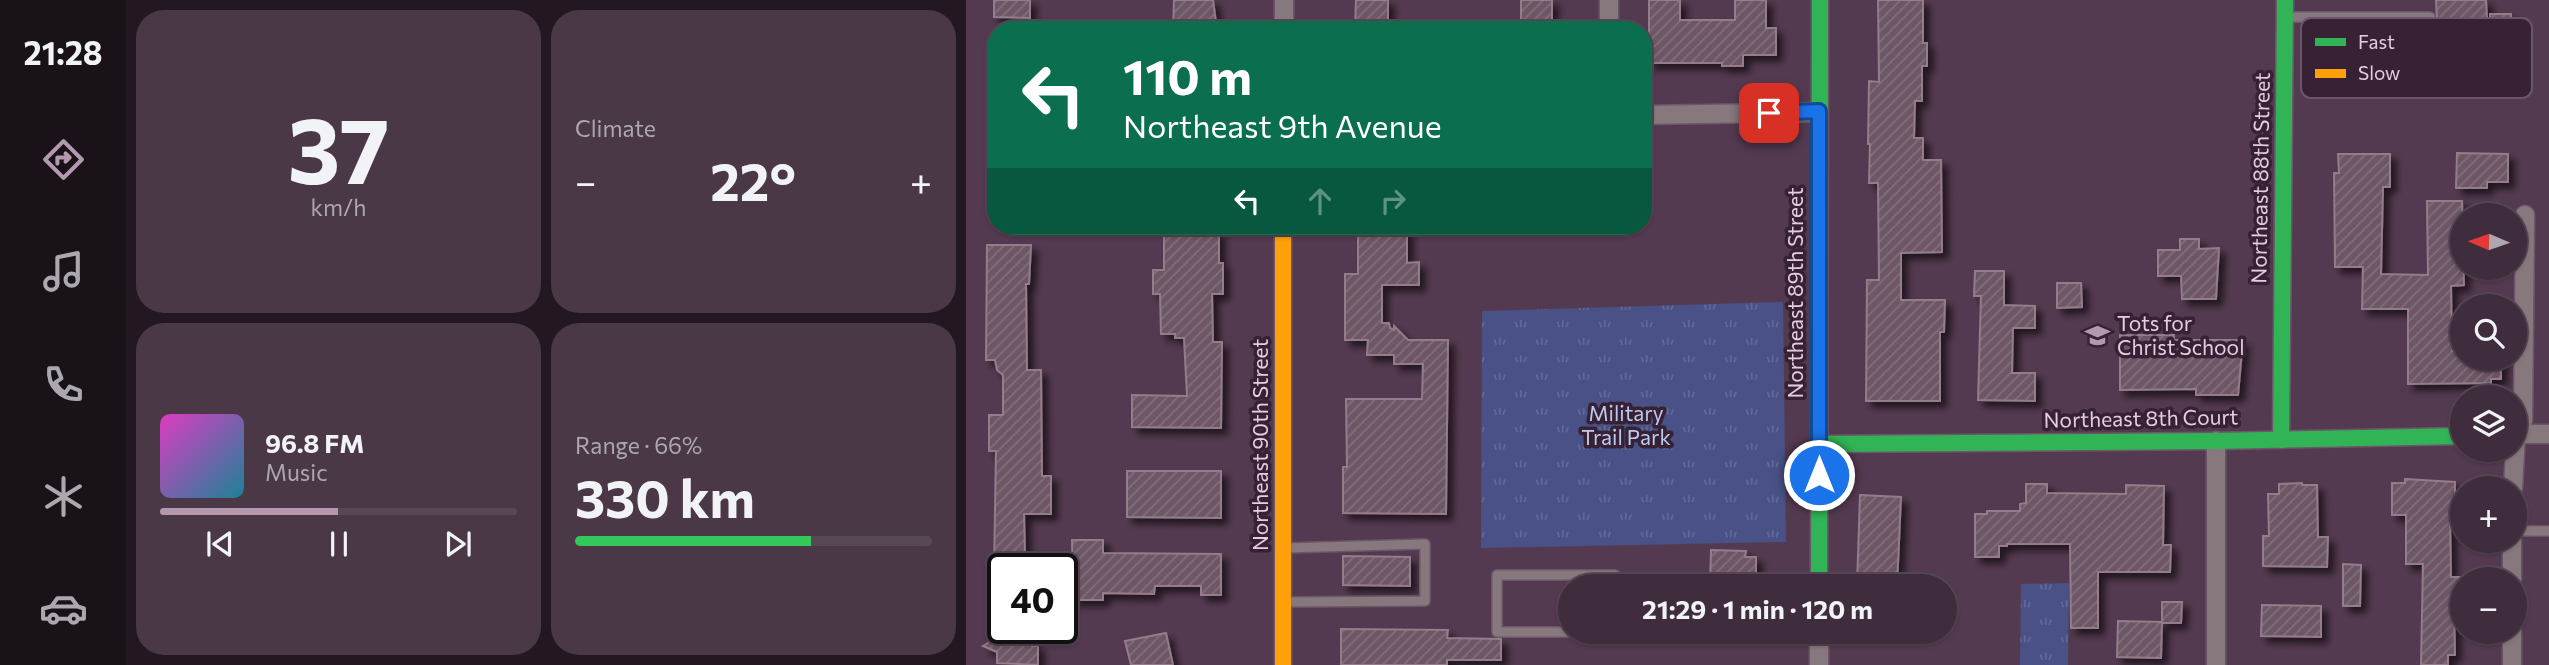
<!DOCTYPE html>
<html lang="en">
<head>
<meta charset="utf-8">
<style>
	:root { --surface:#3f2c3c; --page:#4a3847; --text:#f1f3f6; --muted:#ada7af; --line:#584856; --accent:#b498af }
	body { margin:0; font-family:Commissioner,sans-serif; background:var(--page); color:var(--text); height:100vh; display:flex; flex-direction:column; font-size:26px; white-space:nowrap }
	* { box-sizing:border-box; margin:0 }
	p { font-size:23px; color:var(--muted) }
	.icon { flex:none; width:38px; height:38px; fill:none; stroke:currentColor; stroke-width:2; stroke-linecap:round; stroke-linejoin:round }
	.map { position:relative; flex:1; overflow:hidden }
	.sheet { display:flex; flex-direction:column; gap:10px; padding:10px; background:#231821; width:840px }
	.sheet>* { flex:none }
	.guide { position:absolute; left:21px; top:21px; width:665px; height:214px; border-radius:28px; box-shadow:0 2px 5px #0004,0 0 0 2px var(--line); background:#0b6e4f; color:#fff; overflow:hidden }
	.needle { width:46px; rotate:272deg }
	.buttons { position:absolute; left:1484px; top:203px; display:grid; gap:14px }
	.buttons a { display:grid; place-items:center; width:77px; height:77px; border-radius:50%; background:var(--surface); box-shadow:0 2px 5px #0004,0 0 0 2px var(--line); font-size:35px }
	.speed { position:absolute; left:21px; top:553px; display:flex; gap:14px; font-size:35px; font-weight:700; text-align:center }
	.speed>* { display:grid; place-content:center; width:91px; height:91px; border-radius:50%; background:var(--surface); box-shadow:0 2px 5px #0004,0 0 0 2px var(--line); line-height:1 }
	.speed .limit { border:4px solid #111; border-radius:10px; background:#fff; color:#111 }
	.pin { position:absolute; display:grid; place-items:center; width:60px; height:60px; color:#fff; margin:-30px; border-radius:14px; box-shadow:0 4px 10px #0006 }
	.me { position:absolute; width:77px; margin:-38px; rotate:0deg; stroke-linejoin:round; filter:drop-shadow(0 0 5px #0008) }
	.turn { display:flex; align-items:center; gap:24px; height:147px; padding:0 21px; font-size:32px }
	.turn .icon { width:91px; height:91px; stroke-width:2.5 }
	.turn b { display:block; font-size:49px; line-height:60px }
	.lanes { display:flex; align-items:center; height:66px; padding:0 21px; background:#0003; justify-content:center; gap:35px; direction:ltr }
	.lanes .off { opacity:.35 }
	.big { font-size:52px; font-weight:700; line-height:1.1 }
	.sheet .card { flex:1; display:flex; flex-direction:column; justify-content:center; gap:10px; min-width:0; padding:0 24px; border-radius:28px; background:var(--page) }
	.sheet .dial { align-items:center; gap:0 }
	.dial b { font-size:91px; line-height:1 }
	.song { display:flex; align-items:center; gap:21px }
	.cover { width:84px; height:84px; border-radius:10px; background:linear-gradient(135deg,hsl(310 70% 55%),hsl(190 70% 35%)) }
	.played { height:7px; border-radius:4px; background:linear-gradient(90deg,var(--accent) 50%,var(--line) 50%) }
	.keys { display:flex; justify-content:space-around; direction:ltr }
	.heat { display:flex; justify-content:space-between; align-items:center; font-size:38px; direction:ltr }
	.charge { height:10px; border-radius:5px; background:linear-gradient(90deg,#34c759 66%,var(--line) 0) }
	.sheet .tiles { flex:1; display:grid; gap:10px; grid-template-columns:repeat(2,1fr) }
	.trip { position:absolute; left:592px; top:574px; width:399px; height:70px; border-radius:35px; background:var(--surface); box-shadow:0 2px 5px #0004,0 0 0 2px var(--line); font-weight:700; line-height:70px; text-align:center }
	main { display:flex; flex:1; min-height:0 }
	.dock { display:flex; flex-direction:column; width:126px; justify-content:space-around; align-items:center; background:#191218; color:var(--muted) }
	.dock .icon { width:49px; height:49px }
	.dock .selected { color:var(--accent) }
	.dock b { font-size:32px; color:var(--text) }
	.map>svg:first-child { display:block }
	.grass { fill:url(#grass-tufts) }
	.building { fill:url(#building-hatch); stroke:#947b8b; stroke-width:2; filter:url(#shadow) }
	.lines { fill:none; stroke-linecap:round; stroke-linejoin:round }
	.lane-casing { stroke:#6c5769; stroke-width:12 }
	.street-casing { stroke:#6c5769; stroke-width:21 }
	.fast-casing { stroke:#6c5769; stroke-width:19 }
	.slow-casing { stroke:#6c5769; stroke-width:19 }
	.lane { stroke:#87787d; stroke-width:9 }
	.street { stroke:#87787d; stroke-width:18 }
	.fast { stroke:#30b455; stroke-width:16 }
	.slow { stroke:#ff9f0a; stroke-width:16 }
	.route-casing { stroke:#114b97; stroke-width:18 }
	.route { stroke:#1a73e8; stroke-width:12 }
	.labels { text-anchor:middle; stroke-width:7; stroke-linejoin:round; paint-order:stroke }
	.street-label { font-size:21px; fill:#e7cbe2; stroke:#362234 }
	.poi-label { font-size:21px; fill:#e7cbe2; stroke:#362234; text-anchor:start }
	.park-label { font-size:21px; fill:#becaf0; stroke:#362234 }
	.key { fill:#362234; stroke:#6b5568; stroke-width:2 }
	.key-label { font-size:19px; fill:#e7cbe2 }
</style>
</head>
<body>
<main>
<nav class="dock">
<b>21:28</b>
<svg class="icon selected" aria-label="directions" viewBox="0 0 24 24"><path d="M12 3l9 9-9 9-9-9zM9 14v-3h6M13 9l2 2-2 2"/></svg>
<svg class="icon" aria-label="music" viewBox="0 0 24 24"><path d="M9 18V5l10-2v13"/><circle cx="6" cy="18" r="3"/><circle cx="16" cy="16" r="3"/></svg>
<svg class="icon" aria-label="phone" viewBox="0 0 24 24"><path d="M5 4h4l2 5-3 2q2 4 5 5l2-3 5 2v4C11 20 4 13 5 4z"/></svg>
<svg class="icon" aria-label="climate" viewBox="0 0 24 24"><path d="M12 3v18M4 7l16 10M4 17L20 7"/></svg>
<svg class="icon" aria-label="car" viewBox="0 0 24 24"><path d="M5 17H2v-5l4-1 3-4h7l3 4 3 1v5h-3M9 17h6M6 11h13"/><circle cx="7" cy="17" r="2"/><circle cx="17" cy="17" r="2"/></svg>
</nav>
<section class="sheet">
<div class="tiles">
<div class="card dial"><b>37</b><p>km/h</p></div>
<div class="card"><p>Climate</p>
<div class="heat"><a>−</a><b class="big">22°</b><a>+</a></div>
</div>
<div class="card">
<div class="song"><i class="cover"></i><div><b>96.8 FM</b><p>Music</p></div></div>
<div class="played"></div>
<div class="keys"><svg class="icon" aria-label="previous" viewBox="0 0 24 24"><path d="M18 5L8 12l10 7zM5 5v14"/></svg><svg class="icon" aria-label="pause" viewBox="0 0 24 24"><path d="M8 5v14M16 5v14"/></svg><svg class="icon" aria-label="next" viewBox="0 0 24 24"><path d="M6 5l10 7-10 7zM19 5v14"/></svg></div>
</div>
<div class="card"><p>Range · 66%</p><b class="big">330 km</b><div class="charge"></div></div>
</div>
</section>
<div class="map">
<svg width="1583" height="665" viewBox="0 0 1583 665">
	<defs>
		<pattern id="grass-tufts" width="24" height="20" patternUnits="userSpaceOnUse" patternTransform="scale(1.75)"><rect width="24" height="20" fill="#495186"/><path d="M3 7l-1-3M5 7V3M7 7l1-3M15 17l-1-3M17 17v-4M19 17l1-3" fill="none" stroke="#636997"/></pattern>
		<pattern id="building-hatch" width="6" height="6" patternUnits="userSpaceOnUse" patternTransform="scale(1.75)"><rect width="6" height="6" fill="#6d5765"/><path d="M-1 1l2-2M0 6l6-6M5 7l2-2" fill="none" stroke="#826e7b"/></pattern>
		<filter id="shadow"><feDropShadow dx="6" dy="6" stdDeviation="3.5" flood-color="#0009"/></filter>
	</defs>
	<rect width="100%" height="100%" fill="#543a50"/>
	<g class="grass">
		<polygon points="817,302 820,542 515,548 516,311"/>
		<polygon points="1103,583 1102,665 1054,665 1055,584"/>
	</g>
	<g class="building">
		<polygon points="28,0 64,0 64,18 28,17"/>
		<polygon points="208,0 247,0 251,30 207,30"/>
		<polygon points="390,0 422,0 422,30 389,30"/>
		<rect x="555" y="0" width="31" height="30"/>
		<polygon points="683,0 714,0 714,20 769,20 769,0 800,0 800,28 810,28 810,55 777,55 777,66 756,66 756,63 683,63"/>
		<polygon points="912,0 957,0 957,43 961,43 961,66 956,66 956,101 949,101 948,138 957,138 957,160 975,160 976,252 935,253 935,300 979,300 978,332 974,332 974,401 900,401 901,280 913,280 912,183 903,183 904,144 902,144 903,81 913,82"/>
		<polygon points="1470,0 1520,0 1521,19 1471,20"/>
		<rect x="1524" y="14" width="21" height="41"/>
		<polygon points="1491,153 1542,154 1542,182 1521,182 1521,188 1490,188"/>
		<polygon points="1372,154 1424,154 1424,187 1417,187 1415,274 1462,275 1461,201 1496,201 1498,285 1485,286 1486,351 1496,351 1496,359 1535,359 1535,379 1525,379 1525,383 1442,384 1442,309 1396,309 1397,267 1369,267 1368,173 1373,173"/>
		<polygon points="392,229 441,229 441,263 453,262 453,285 416,285 416,323 423,323 424,328 428,330 428,326 442,340 482,340 480,514 377,513 377,467 381,467 380,399 456,399 457,364 428,364 428,355 401,355 402,340 379,340 379,274 392,274"/>
		<polygon points="198,231 253,231 253,263 257,263 257,294 246,294 247,342 256,342 255,428 166,427 166,395 221,396 218,338 209,338 209,334 195,334 194,294 187,294 187,270 198,270"/>
		<polygon points="1214,239 1233,239 1233,249 1253,248 1250,299 1216,299 1215,276 1192,276 1192,250 1214,250"/>
		<polygon points="21,245 65,245 63,284 60,284 61,370 75,370 76,476 85,476 85,514 58,514 59,552 72,552 72,569 28,569 30,451 23,451 23,415 37,415 37,375 31,370 29,360 20,360"/>
		<polygon points="1009,271 1038,271 1038,305 1069,306 1069,328 1047,328 1046,373 1069,373 1069,401 1012,400 1015,296 1008,296"/>
		<polygon points="1091,283 1115,283 1116,307 1091,308"/>
		<polygon points="1154,335 1208,335 1208,340 1277,340 1272,395 1230,395 1230,389 1154,390"/>
		<polygon points="161,471 255,471 255,518 161,517"/>
		<polygon points="1439,479 1489,482 1489,516 1484,516 1485,577 1494,577 1494,605 1488,605 1489,655 1482,655 1482,665 1455,665 1457,564 1440,564 1440,515 1426,515 1426,483 1439,483"/>
		<polygon points="1336,483 1336,485 1351,485 1352,537 1362,537 1361,567 1297,566 1297,536 1303,536 1302,494 1313,494 1313,484"/>
		<polygon points="1060,484 1081,484 1081,493 1160,494 1160,485 1198,486 1197,545 1205,545 1204,572 1132,572 1132,628 1105,628 1104,544 1041,544 1041,546 1033,546 1033,557 1009,557 1009,514 1021,514 1021,511 1054,511 1054,504 1060,503"/>
		<polygon points="894,495 935,497 931,586 891,586"/>
		<polygon points="106,540 137,540 137,553 255,554 255,595 235,595 235,586 189,586 188,594 137,593 137,600 107,600"/>
		<polygon points="745,550 780,551 779,557 790,557 790,582 779,582 779,586 744,586"/>
		<polygon points="377,556 444,557 444,586 377,585"/>
		<polygon points="1377,564 1395,565 1394,606 1377,606"/>
		<polygon points="1196,602 1216,602 1215,623 1196,623 1195,658 1151,657 1152,621 1196,622"/>
		<polygon points="1296,605 1355,606 1355,637 1295,636"/>
		<polygon points="30,628 66,628 66,646 72,646 72,665 31,663 31,652 17,646 30,638"/>
		<polygon points="375,629 482,630 481,638 535,639 535,660 481,660 481,665 375,665"/>
		<polygon points="200,633 207,665 165,665 159,641"/>
	</g>
	<g class="lines">
		<defs>
			<g id="lane">
				<polyline points="1321,17 1464,17"/>
				<polyline points="1549,531 1583,531"/>
				<polyline points="319,602 459,601 459,544 319,548"/>
				<polyline points="642,632 531,632 531,575 649,575 649,586"/>
			</g>
			<g id="street">
				<polyline points="643,0 643,30"/>
				<polyline points="318,30 318,0"/>
				<polyline points="677,115 853,112"/>
				<polyline points="1549,434 1583,434"/>
				<polyline points="1547,488 1550,434 1557,420 1559,215"/>
				<polyline points="1546,579 1546,541"/>
				<polyline points="853,632 853,665"/>
				<polyline points="1250,665 1250,441"/>
				<polyline points="1546,665 1546,632"/>
			</g>
			<g id="fast">
				<polyline points="1315,440 1319,0"/>
				<polyline points="853,444 1250,441 1496,436"/>
				<polyline points="853,586 854,0"/>
			</g>
			<polyline id="slow" points="317,226 317,665"/>
		</defs>
		<use href="#lane" class="lane-casing"/>
		<use href="#street" class="street-casing"/>
		<use href="#fast" class="fast-casing"/>
		<use href="#slow" class="slow-casing"/>
		<use href="#lane" class="lane"/>
		<use href="#street" class="street"/>
		<use href="#fast" class="fast"/>
		<use href="#slow" class="slow"/>
	</g>
	<g class="lines">
		<defs>
			<polyline id="route" points="803,113 853,111 853,475"/>
		</defs>
		<use href="#route" class="route-casing"/>
		<use href="#route" class="route"/>
	</g>
	<defs>
		<symbol id="school-bare" viewBox="-9 -9 18 18"><path d="M0-5L7-2L0 1L-7-2ZM-4 1L0 2.5L4 1V4Q0 6-4 4Z" fill="#b498af" stroke="#362234" stroke-width="2.5" paint-order="stroke"/></symbol>
	</defs>
	<g fill-rule="evenodd">
		<use href="#school-bare" x="1114" y="318" width="35" height="35"/>
	</g>
	<g class="labels">
		<g class="street-label">
			<text transform="translate(1295 178) rotate(-89)" y="7">Northeast 88th Street</text>
			<text transform="translate(830 293) rotate(-90)" y="7">Northeast 89th Street</text>
			<text transform="translate(1175 419) rotate(-1)" y="7">Northeast 8th Court</text>
			<text transform="translate(295 445) rotate(-90)" y="7">Northeast 90th Street</text>
		</g>
		<g class="poi-label">
			<text x="1151" y="331">Tots for<tspan x="1151" dy="24">Christ School</tspan></text>
		</g>
		<g class="park-label">
			<text x="660" y="421">Military<tspan x="660" dy="24">Trail Park</tspan></text>
		</g>
	</g>
	<rect x="1335" y="18" width="231" height="80" rx="10" class="key"/>
	<rect x="1349" y="38" width="31" height="8" fill="#30b455"/>
	<rect x="1349" y="69" width="31" height="9" fill="#ff9f0a"/>
	<g class="key-label">
		<text x="1392" y="49">Fast</text>
		<text x="1392" y="80">Slow</text>
	</g>
</svg>
<div class="buttons">
<a><svg class="needle" viewBox="-14 -14 28 28"><path d="M0-13l5 13h-10z" fill="#e53935"/><path d="M0 13l5-13h-10z" fill="#ada7af"/></svg></a>
<a><svg class="icon" aria-label="search" viewBox="0 0 24 24"><circle cx="10" cy="10" r="6"/><path d="M15 15l6 6"/></svg></a>
<a><svg class="icon" aria-label="layers" viewBox="0 0 24 24"><path d="M12 4l9 5-9 5-9-5zM3 14l9 5 9-5"/></svg></a>
<a>+</a>
<a>−</a>
</div>
<div class="speed"><div class="limit">40</div></div>
<div class="pin" style="left:803px;top:113px;background:#d93025"><svg class="icon" aria-label="arrive" viewBox="0 0 24 24"><path d="M6 21V4h12l-3 4 3 4H6"/></svg></div>
<svg class="me" style="left:853px;top:475px" viewBox="-20 -20 40 40"><circle r="17" fill="#1a73e8" stroke="#fff" stroke-width="3"/><path d="M0-11L8 9 0 5-8 9z" fill="#fff"/></svg>
<div class="trip">21:29 · 1 min · 120 m</div>
<div class="guide">
<div class="turn"><svg class="icon" aria-label="left" viewBox="0 0 24 24"><path d="M17 20v-9H6M10 6l-5 5 5 5"/></svg><div><b>110 m</b>Northeast 9th Avenue</div></div>
<div class="lanes"><svg class="icon" aria-label="left" viewBox="0 0 24 24"><path d="M17 20v-9H6M10 6l-5 5 5 5"/></svg><svg class="icon off" aria-label="ahead" viewBox="0 0 24 24"><path d="M12 20V5M6 11l6-6 6 6"/></svg><svg class="icon off" aria-label="right" viewBox="0 0 24 24"><path d="M7 20v-9h11M14 6l5 5-5 5"/></svg></div>
</div>
</div>
</main>
</body>
</html>
